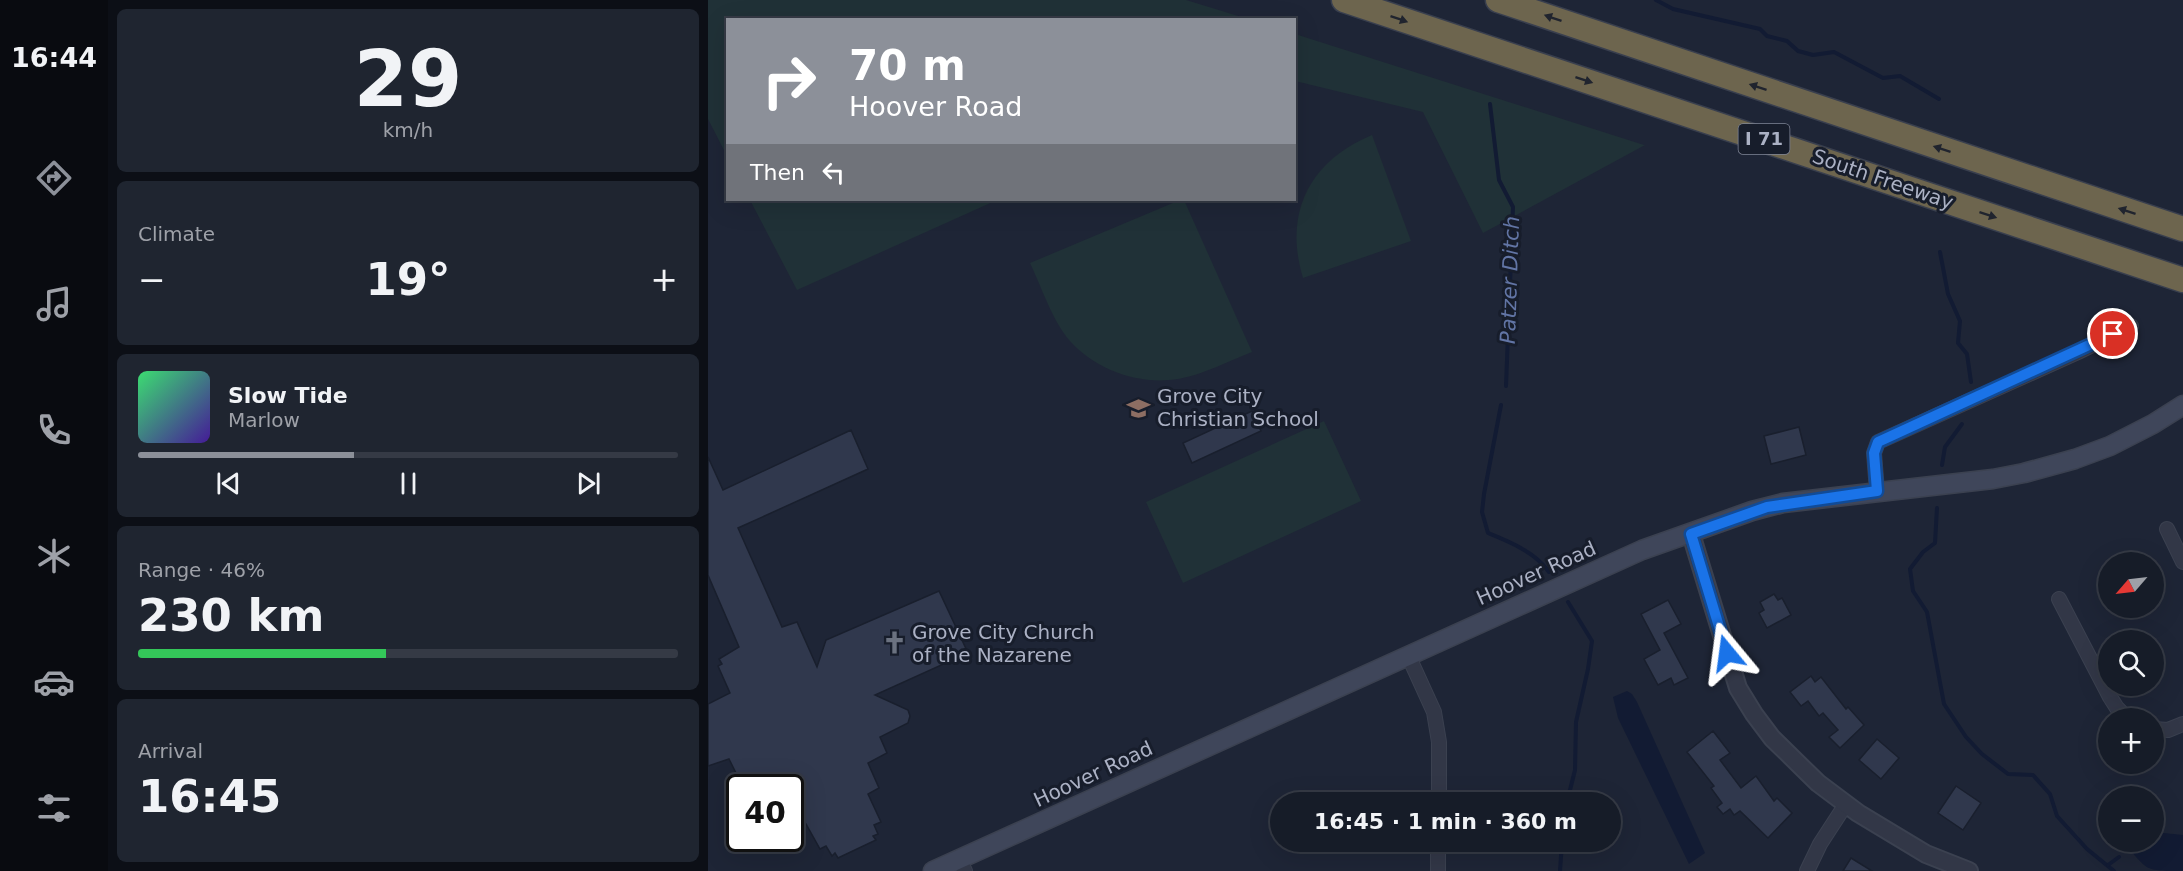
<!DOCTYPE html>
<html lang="en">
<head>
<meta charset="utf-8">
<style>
	:root { --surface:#161c28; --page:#1f2530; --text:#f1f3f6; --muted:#9ea1a8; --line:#353a45; --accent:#8c9099 }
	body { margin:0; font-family:"DejaVu Sans",sans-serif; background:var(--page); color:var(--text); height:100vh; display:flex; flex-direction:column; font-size:22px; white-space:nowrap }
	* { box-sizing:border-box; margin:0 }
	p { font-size:20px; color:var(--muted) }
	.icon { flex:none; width:33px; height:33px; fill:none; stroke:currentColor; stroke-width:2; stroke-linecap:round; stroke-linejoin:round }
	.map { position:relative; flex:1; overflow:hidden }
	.panel { display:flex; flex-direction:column; gap:9px; padding:9px; background:#0c0f16; width:600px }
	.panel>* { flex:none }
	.banner { position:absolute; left:18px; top:18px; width:570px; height:183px; border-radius:0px; box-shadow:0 6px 24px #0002,0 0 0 2px var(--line); background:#8c9099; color:#fff; overflow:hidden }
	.needle { width:39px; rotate:242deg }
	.buttons { position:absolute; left:1390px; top:552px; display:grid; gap:12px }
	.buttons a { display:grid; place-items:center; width:66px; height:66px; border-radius:50%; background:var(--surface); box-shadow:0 6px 24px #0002,0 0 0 2px var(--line); font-size:30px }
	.speed { position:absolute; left:18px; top:774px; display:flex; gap:12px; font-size:30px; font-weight:700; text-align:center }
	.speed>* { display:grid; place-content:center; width:78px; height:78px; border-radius:50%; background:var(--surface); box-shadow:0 6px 24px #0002,0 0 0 2px var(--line); line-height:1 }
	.speed .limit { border:3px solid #111; border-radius:9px; background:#fff; color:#111 }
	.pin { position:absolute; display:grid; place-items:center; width:51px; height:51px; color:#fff; margin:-26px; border:3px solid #fff; border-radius:50%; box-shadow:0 2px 6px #0007 }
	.me { position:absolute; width:66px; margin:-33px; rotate:344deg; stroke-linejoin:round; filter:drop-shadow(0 0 4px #0008) }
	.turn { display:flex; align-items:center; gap:21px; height:126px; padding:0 24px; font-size:27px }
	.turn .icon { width:78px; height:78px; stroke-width:2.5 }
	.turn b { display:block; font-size:42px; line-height:51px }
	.then { display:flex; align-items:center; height:57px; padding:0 24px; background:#0003; gap:12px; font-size:22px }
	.big { font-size:45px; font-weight:800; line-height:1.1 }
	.panel .widget { flex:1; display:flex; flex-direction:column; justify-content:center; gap:9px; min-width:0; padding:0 21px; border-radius:9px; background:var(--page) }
	.panel .dial { align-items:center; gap:0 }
	.dial b { font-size:78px; line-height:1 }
	.song { display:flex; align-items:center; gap:18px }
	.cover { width:72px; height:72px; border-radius:9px; background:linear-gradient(135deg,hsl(140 70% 55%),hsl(260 70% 35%)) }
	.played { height:6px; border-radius:3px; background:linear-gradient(90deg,var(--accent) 40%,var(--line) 40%) }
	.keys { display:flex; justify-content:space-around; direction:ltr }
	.heat { display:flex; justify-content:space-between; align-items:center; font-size:33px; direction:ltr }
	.charge { height:9px; border-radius:4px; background:linear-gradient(90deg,#34c759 46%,var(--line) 0) }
	.trip { position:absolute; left:562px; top:792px; width:351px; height:60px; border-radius:30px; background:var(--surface); box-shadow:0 6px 24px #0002,0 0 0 2px var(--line); font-weight:800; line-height:60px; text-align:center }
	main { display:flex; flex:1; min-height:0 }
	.dock { display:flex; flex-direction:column; width:108px; justify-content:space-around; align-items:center; background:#090b10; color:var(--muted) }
	.dock .icon { width:42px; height:42px }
	.dock .active { color:var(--accent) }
	.dock b { font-size:27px; color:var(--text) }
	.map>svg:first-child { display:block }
	.green { fill:#203137 }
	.water { fill:#121b33 }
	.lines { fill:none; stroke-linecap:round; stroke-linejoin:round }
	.stream { stroke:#121b33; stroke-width:4 }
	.building { fill:#30384d; stroke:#191f2d; stroke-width:1.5 }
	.minor-casing { stroke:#3b4150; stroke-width:16 }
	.tertiary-casing { stroke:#3b4150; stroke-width:20 }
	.secondary-casing { stroke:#3b4150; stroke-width:21 }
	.motorway-casing { stroke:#393f4e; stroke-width:27 }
	.minor { stroke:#323747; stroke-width:14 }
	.tertiary { stroke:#323747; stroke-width:16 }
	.secondary { stroke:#3f465a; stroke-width:18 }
	.motorway { stroke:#6d654e; stroke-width:24 }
	.oneway { fill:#20242e }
	.route-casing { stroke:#114b97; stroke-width:15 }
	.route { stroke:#1a73e8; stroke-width:10 }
	.labels { text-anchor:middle; stroke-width:6; stroke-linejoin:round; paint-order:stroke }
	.shield { fill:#171d2b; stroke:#7f8596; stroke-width:1.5 }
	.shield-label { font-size:18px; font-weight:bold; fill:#abb1c4 }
	.street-label { font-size:20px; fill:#abb1c4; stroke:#171d2b }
	.poi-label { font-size:20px; fill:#abb1c4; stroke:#171d2b; text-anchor:start }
	.water-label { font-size:21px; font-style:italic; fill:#6275a5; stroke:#171d2b }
</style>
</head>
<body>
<main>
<nav class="dock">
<b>16:44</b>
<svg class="icon active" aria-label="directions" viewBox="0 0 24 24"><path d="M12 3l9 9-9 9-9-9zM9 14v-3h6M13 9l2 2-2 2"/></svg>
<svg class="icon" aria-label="music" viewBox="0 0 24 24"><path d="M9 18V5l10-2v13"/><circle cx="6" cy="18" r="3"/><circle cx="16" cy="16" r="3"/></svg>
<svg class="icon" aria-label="phone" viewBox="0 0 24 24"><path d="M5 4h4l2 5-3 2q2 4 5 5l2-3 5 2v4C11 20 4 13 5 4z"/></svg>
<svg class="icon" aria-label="climate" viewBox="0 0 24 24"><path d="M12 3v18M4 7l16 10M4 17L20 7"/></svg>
<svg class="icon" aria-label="car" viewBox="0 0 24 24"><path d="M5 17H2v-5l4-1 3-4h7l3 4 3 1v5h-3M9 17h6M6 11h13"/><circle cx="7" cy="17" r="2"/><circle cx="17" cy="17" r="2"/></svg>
<svg class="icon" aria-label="filters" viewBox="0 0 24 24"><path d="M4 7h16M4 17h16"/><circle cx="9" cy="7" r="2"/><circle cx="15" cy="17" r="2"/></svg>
</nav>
<section class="panel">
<div class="widget dial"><b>29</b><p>km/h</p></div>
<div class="widget"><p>Climate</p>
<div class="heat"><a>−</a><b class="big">19°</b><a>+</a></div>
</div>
<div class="widget">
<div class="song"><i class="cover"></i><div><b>Slow Tide</b><p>Marlow</p></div></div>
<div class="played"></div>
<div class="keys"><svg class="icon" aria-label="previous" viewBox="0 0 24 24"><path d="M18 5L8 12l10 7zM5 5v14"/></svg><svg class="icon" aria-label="pause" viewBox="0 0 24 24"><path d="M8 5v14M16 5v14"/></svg><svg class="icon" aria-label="next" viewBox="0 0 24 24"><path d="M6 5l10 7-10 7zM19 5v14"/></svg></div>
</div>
<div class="widget"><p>Range · 46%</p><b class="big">230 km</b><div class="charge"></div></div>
<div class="widget"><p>Arrival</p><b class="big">16:45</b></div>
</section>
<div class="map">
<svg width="1475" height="871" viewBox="0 0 1475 871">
	<rect width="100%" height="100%" fill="#1e2536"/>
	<g class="green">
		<polygon points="0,0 478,0 540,19 20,20 19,156 0,119"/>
		<polygon points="587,34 936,145 937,145 775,233 715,112 587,81"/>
		<path d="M664 135 703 241 595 278C575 212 602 161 664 135Z"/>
		<polygon points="42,200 289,200 89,290"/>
		<path d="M472 200H476L544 352C518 362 489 378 461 380 425 383 386 368 362 341 344 320 334 288 322 263Z"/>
		<polygon points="616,421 653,501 475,583 438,502"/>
	</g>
	<g class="water">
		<polygon points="919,691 924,694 929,702 997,853 981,864 910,718 905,697"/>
		<path d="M1446 832 1475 835V871C1435 871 1441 871 1415 842H1446Z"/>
	</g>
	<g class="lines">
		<g class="stream">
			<polyline points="948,0 965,9 1052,29 1059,36 1079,41 1090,51 1105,55 1126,52 1175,78 1192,76 1231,99"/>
			<polyline points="782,104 791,180 805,207 798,386"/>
			<polyline points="1232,252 1240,294 1252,321 1250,343 1259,354 1263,382"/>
			<path d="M793 405 776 494 774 512 780 533C802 542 827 552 841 572"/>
			<polyline points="1234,465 1237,447 1254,424"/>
			<polyline points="1229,508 1227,543 1215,552 1202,569 1205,591 1219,612 1236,704 1258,737 1274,754 1300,774 1325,775 1342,794 1349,816 1379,849 1406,871"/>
			<polyline points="859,802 867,770 868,722 880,669 884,641 860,602"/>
			<polyline points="1419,851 1422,849"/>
			<polyline points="1400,865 1411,857"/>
			<polyline points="852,871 854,842"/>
		</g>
	</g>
	<g class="building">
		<polygon points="544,411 553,431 484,463 475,443"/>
		<polygon points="1091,427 1098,455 1063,464 1056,436"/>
		<polygon points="143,430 160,469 30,528 74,627 89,622 109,667 118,640 231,591 260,653 167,695 200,710 202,716 200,723 172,737 179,753 160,763 171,788 160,794 173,822 166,825 170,834 165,836 168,840 130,858 127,853 124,856 118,846 112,849 98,824 87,829 82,819 82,788 43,788 37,776 31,779 21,759 0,766 0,704 22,693 10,666 14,664 11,659 31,647 0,575 0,457 15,490"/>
		<polygon points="1066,594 1070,600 1074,598 1083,615 1059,628 1051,613 1056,610 1052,602"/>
		<polygon points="960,600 973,624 956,633 980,678 966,685 963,678 950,685 936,659 952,650 933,614"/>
		<polygon points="1103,676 1107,682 1113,677 1138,709 1140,707 1156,725 1132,748 1121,737 1130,730 1115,713 1111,716 1100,701 1093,706 1082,692"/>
		<polygon points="1005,731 1022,753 1012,760 1033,788 1048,776 1066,801 1069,798 1084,813 1060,838 1032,811 1026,815 1022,809 1015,814 1009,807 1014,803 1003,788 1006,786 979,752"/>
		<polygon points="1169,739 1191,758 1173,779 1151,760"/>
		<polygon points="1248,786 1273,803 1255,830 1230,813"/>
		<polygon points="1143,858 1164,871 1135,871"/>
	</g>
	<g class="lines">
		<defs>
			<g id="minor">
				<polyline points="1169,491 1166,453 1170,442 1370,352 1423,326"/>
				<polyline points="1459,529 1475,562"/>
				<polyline points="1351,599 1402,697 1409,708 1419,718"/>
				<polyline points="700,655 726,712 731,742 731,802"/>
				<polyline points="1446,729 1460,730 1475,724"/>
				<polyline points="251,859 257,871"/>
				<polyline points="730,871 730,842"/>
				<polyline points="1099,871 1112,844 1138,804"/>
			</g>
			<polyline id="tertiary" points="983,534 1030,688 1046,714 1064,738 1110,783 1150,813 1218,854 1261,871"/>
			<polyline id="secondary" points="225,871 934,550 1044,511 1075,503 1285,479 1316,473 1367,459 1402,446 1445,424 1475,405"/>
			<g id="motorway">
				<polyline points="636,0 1475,280"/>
				<polyline points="790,0 1475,229"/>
			</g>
		</defs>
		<use href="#minor" class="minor-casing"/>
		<use href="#tertiary" class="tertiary-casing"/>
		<use href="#secondary" class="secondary-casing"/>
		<use href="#motorway" class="motorway-casing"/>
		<use href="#minor" class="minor"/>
		<use href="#tertiary" class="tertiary"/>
		<use href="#secondary" class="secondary"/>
		<use href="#motorway" class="motorway"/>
	</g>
	<defs><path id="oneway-solid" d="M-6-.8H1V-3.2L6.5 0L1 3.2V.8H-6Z" transform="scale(1.5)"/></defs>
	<g class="oneway">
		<use href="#oneway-solid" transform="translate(845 18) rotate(-161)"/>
		<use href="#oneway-solid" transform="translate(691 19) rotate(19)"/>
		<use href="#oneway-solid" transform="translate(876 80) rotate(18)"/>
		<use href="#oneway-solid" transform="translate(1050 87) rotate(-162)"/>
		<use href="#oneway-solid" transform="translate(1234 149) rotate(-162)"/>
		<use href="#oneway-solid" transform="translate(1419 211) rotate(-162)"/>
		<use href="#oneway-solid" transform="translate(1280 215) rotate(18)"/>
	</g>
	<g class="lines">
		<defs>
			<polyline id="route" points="1019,653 983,534 1059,507 1169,491 1166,453 1170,442 1405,334"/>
		</defs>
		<use href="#route" class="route-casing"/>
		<use href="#route" class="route"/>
	</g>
	<defs>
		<symbol id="school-bare" viewBox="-9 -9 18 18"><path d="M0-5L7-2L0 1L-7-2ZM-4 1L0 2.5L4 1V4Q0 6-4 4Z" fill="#8d6e63" stroke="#171d2b" stroke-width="2.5" paint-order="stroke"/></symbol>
		<symbol id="church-bare" viewBox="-9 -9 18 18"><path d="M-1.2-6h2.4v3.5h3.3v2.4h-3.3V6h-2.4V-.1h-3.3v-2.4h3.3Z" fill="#6b7280" stroke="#171d2b" stroke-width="2.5" paint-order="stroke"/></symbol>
	</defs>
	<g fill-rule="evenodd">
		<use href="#school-bare" x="414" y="392" width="33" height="33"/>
		<use href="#church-bare" x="170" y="626" width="33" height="33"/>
	</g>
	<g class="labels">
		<rect class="shield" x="1030.5" y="124" width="51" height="30" rx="4.5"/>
		<g class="shield-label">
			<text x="1056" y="145">I 71</text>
		</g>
		<g class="street-label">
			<text transform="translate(1175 179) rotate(19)" y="7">South Freeway</text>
			<text transform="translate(828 573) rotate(-24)" y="7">Hoover Road</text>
			<text transform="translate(385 774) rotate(-25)" y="7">Hoover Road</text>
		</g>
		<g class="poi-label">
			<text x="449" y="403">Grove City<tspan x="449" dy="23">Christian School</tspan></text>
			<text x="204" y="639">Grove City Church<tspan x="204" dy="23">of the Nazarene</tspan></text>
		</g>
		<g class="water-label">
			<text transform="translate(802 280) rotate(-88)" y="7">Patzer Ditch</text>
		</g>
	</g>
</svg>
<div class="buttons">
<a><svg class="needle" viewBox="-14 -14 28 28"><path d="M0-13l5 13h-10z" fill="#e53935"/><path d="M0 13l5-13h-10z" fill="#9ea1a8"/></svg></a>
<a><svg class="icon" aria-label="search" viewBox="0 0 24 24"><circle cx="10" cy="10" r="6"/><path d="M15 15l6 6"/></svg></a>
<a>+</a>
<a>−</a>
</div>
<div class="speed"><div class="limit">40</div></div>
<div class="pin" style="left:1405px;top:334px;background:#d93025"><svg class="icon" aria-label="arrive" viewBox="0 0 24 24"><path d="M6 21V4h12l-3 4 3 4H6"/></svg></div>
<svg class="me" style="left:1019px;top:653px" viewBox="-20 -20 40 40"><path d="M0-17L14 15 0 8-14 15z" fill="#1a73e8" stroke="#fff" stroke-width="4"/></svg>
<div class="trip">16:45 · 1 min · 360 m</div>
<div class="banner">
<div class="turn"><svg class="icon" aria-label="right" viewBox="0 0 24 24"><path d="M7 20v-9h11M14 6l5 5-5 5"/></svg><div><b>70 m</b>Hoover Road</div></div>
<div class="then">Then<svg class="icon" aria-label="left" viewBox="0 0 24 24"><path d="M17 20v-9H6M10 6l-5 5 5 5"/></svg></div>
</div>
</div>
</main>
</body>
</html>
